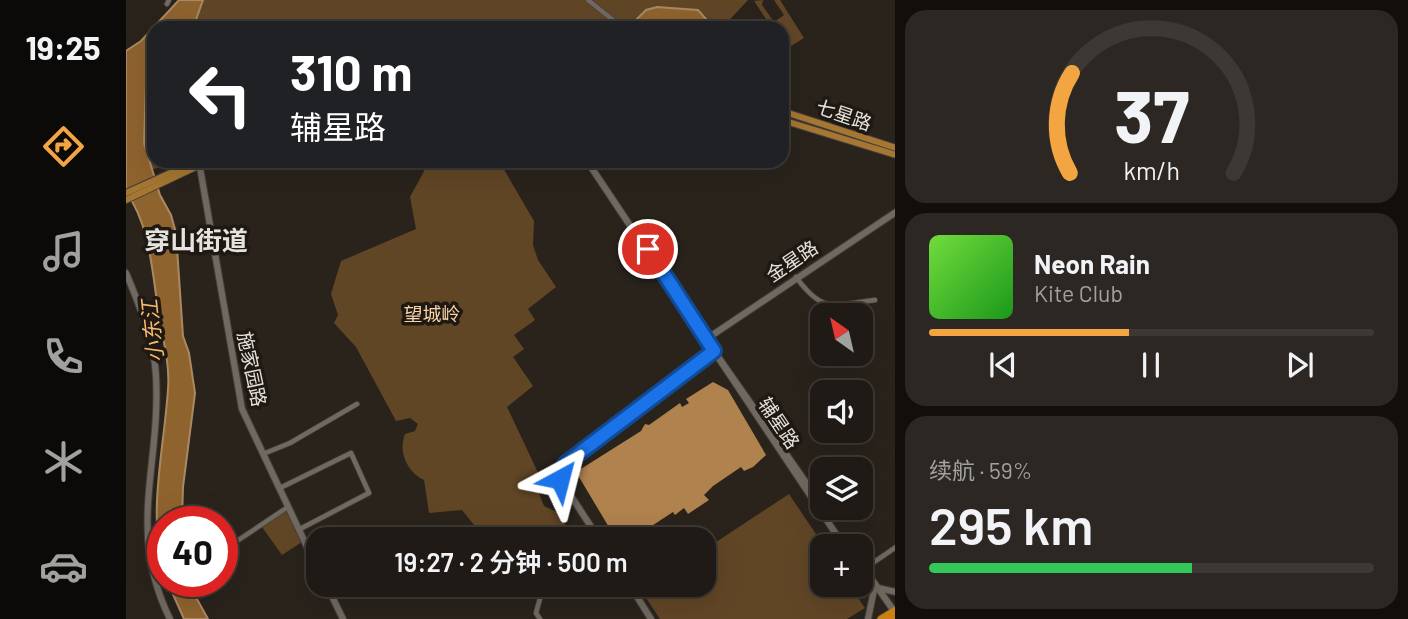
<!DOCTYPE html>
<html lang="zh">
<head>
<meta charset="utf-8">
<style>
	:root { --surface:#1f1a15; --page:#2c2722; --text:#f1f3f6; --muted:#a1a1a0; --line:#3c3834; --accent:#f2a541 }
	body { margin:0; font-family:Barlow,"Noto Sans SC",sans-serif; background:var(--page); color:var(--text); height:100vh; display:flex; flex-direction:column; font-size:26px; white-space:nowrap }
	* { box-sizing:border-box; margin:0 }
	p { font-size:23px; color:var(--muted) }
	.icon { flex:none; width:38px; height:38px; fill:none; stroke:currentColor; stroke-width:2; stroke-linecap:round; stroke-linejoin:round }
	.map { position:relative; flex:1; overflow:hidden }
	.details { display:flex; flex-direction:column; gap:10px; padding:10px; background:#110e0c; width:513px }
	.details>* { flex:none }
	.hud { position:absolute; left:21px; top:21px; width:642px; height:147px; border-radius:21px; box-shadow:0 7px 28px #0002,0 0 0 2px var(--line); background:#202124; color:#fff; overflow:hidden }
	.needle { width:46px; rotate:326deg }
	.tools { position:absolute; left:684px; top:303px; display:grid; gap:14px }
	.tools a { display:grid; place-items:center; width:63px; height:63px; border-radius:14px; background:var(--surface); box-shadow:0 7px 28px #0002,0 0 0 2px var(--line); font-size:35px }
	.speed { position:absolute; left:21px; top:506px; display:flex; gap:14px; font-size:35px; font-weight:700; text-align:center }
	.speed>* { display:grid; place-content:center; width:91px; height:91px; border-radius:50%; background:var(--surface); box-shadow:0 7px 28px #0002,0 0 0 2px var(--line); line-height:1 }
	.speed .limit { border:10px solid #d22; background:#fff; color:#111 }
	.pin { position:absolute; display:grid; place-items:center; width:60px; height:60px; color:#fff; margin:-30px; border:4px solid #fff; border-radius:50%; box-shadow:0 2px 7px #0007 }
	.me { position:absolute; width:77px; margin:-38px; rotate:38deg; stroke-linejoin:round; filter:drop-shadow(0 0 5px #0008) }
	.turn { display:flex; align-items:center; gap:24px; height:147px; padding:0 28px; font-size:32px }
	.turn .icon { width:91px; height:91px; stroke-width:2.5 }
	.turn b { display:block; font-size:49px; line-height:60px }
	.big { font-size:52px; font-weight:600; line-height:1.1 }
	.details .card { flex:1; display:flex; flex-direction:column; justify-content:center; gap:10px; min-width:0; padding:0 24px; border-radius:21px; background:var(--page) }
	.details .dial { align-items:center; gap:0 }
	.dial svg { height:182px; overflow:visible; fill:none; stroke:var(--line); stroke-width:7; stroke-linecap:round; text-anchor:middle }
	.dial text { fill:var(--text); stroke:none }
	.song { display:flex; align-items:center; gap:21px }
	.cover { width:84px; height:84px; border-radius:10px; background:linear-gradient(135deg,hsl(100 70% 55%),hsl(120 70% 35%)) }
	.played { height:7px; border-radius:4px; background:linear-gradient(90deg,var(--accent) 45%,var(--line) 45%) }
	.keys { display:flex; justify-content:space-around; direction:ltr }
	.charge { height:10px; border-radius:5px; background:linear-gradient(90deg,#34c759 59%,var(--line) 0) }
	.trip { position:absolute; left:180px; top:527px; width:410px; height:70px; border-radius:21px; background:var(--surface); box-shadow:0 7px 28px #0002,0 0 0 2px var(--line); font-weight:600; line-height:70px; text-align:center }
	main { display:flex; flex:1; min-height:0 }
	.menu { display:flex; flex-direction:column; width:126px; justify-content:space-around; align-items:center; background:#0c0a08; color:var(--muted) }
	.menu .icon { width:49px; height:49px }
	.menu .selected { color:var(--accent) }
	.menu b { font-size:32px; color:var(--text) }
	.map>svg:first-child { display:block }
	.green { fill:#614626 }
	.water { fill:#8f632e; stroke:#a98962; stroke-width:2 }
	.building { fill:#b0824d }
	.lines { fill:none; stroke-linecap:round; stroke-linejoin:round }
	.street-casing { stroke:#453f3a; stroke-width:6 }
	.secondary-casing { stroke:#453f3a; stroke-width:8 }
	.primary-casing { stroke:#453f3a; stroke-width:8 }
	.highway-casing { stroke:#453f3a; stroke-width:9 }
	.street { stroke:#706961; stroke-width:4.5 }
	.secondary { stroke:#706961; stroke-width:6 }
	.primary { stroke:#a67732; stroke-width:6 }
	.highway { stroke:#ca8113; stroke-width:7 }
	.route-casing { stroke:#114b97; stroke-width:18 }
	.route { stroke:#1a73e8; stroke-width:12 }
	.labels { text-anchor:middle; stroke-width:7; stroke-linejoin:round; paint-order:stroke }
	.street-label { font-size:19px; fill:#e6e2dd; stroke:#1f1913 }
	.park-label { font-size:19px; fill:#fad3a8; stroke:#1f1913 }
	.water-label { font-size:21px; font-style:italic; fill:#fbba6e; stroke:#1f1913 }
	.district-label { font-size:26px; font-weight:bold; fill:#e6e2dd; stroke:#1f1913 }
</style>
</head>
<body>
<main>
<nav class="menu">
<b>19:25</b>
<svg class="icon selected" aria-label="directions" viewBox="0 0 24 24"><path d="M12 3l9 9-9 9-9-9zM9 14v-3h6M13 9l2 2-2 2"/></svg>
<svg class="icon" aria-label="music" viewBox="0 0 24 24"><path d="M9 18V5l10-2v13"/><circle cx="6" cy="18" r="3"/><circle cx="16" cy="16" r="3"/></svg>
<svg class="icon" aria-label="phone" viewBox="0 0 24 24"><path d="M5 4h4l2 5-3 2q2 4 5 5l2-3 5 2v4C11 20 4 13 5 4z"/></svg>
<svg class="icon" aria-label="climate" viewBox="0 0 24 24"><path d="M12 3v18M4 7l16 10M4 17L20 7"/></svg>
<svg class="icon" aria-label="car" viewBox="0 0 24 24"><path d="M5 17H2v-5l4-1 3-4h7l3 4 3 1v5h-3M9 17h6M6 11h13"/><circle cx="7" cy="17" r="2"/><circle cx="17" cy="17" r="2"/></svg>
</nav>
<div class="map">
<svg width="770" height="619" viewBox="0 0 770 619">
	<rect width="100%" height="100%" fill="#29231c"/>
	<g class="green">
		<polygon points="77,0 622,0 596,28 67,28"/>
		<polygon points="637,0 636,5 648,22 658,15 648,0 654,0 678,38 660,49 656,43 656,28 646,28 628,1"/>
		<path d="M28 69V161H52L25 170C18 144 9 92 28 69Z"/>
		<path d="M373 161 408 221 407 245 412 260 430 287 402 309 409 320 388 335 398 349 387 357 407 386 381 407 415 479 411 488 418 506 435 514V520L451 536 446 539H343V530L348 525 336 510 303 513 298 480C281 472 272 452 279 434L289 431 292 424 284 418 270 421 230 347 208 323 212 315 205 294 215 261 290 229 284 197 303 162Z"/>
		<polygon points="663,494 698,546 696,584 723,585 739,608 721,619 534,619 516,592 526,585 578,584 578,550"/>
		<polygon points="160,510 176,542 156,555 136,527"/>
	</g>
	<g class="water">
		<path d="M53 0H77L67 28H28V69L20 84 18 143 34 195 45 215 50 233 57 336 63 353 69 393 57 487 56 521 37 522V570C22 510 38 450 42 389 44 365 37 339 33 315 26 274 25 226 0 192V51L15 41Z"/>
		<polygon points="531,7 572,10 587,27 506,28 505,25 520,10"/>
		<polygon points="41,581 61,581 82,619 58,619"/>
	</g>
	<polygon class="building" points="587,382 602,390 640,455 627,467 618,471 615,467 587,486 578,495 583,500 562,514 558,508 549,515 547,512 518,531 521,535 517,539 490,539 450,472 515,431 519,424 523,425 554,403 556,407 563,403 560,399"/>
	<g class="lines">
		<defs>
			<g id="street">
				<polyline points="462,0 497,28"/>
				<polyline points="41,4 43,0"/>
				<path d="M670 277C697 314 707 305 749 300"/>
				<polyline points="137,454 164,443 231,404"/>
				<polyline points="154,488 225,453 243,493 174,529"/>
				<polyline points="452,539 467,529"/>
				<polyline points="96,551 162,507"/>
				<polyline points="738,569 770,547"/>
				<polyline points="204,592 219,584"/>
				<polyline points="414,619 410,613 418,584"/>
			</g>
			<g id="secondary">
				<polyline points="461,161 718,546"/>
				<polyline points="73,162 116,409 192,570"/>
				<path d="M0 273C14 307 28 339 30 376 35 467 0 530 44 619"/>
				<polyline points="582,338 770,212"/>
				<polyline points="588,351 681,484"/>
				<polyline points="473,539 434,479 440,464 588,351"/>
				<polyline points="735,564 770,614"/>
				<polyline points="200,584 217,619"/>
				<polyline points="503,584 525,619"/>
				<polyline points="752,588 770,592"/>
				<polyline points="742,619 748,590"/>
			</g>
			<g id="primary">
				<polyline points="656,111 770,148"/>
				<polyline points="656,120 770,155"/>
				<polyline points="0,193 71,161"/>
				<polyline points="0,200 74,165 89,161"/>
			</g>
			<g id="highway">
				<polyline points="755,619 770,610"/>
				<polyline points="765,619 770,616"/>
			</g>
		</defs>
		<use href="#street" class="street-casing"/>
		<use href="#secondary" class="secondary-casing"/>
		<use href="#primary" class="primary-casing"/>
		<use href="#highway" class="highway-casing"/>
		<use href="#street" class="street"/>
		<use href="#secondary" class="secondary"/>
		<use href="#primary" class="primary"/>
		<use href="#highway" class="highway"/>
	</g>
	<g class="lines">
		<defs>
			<polyline id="route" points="434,479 439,464 588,351 522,249"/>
		</defs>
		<use href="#route" class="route-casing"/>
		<use href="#route" class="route"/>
	</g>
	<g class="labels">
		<g class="street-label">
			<text transform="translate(718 115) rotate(19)" y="7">七星路</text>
			<text transform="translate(666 261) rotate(-34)" y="7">金星路</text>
			<text transform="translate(126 369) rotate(78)" y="7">施家园路</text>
			<text transform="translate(653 423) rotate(56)" y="7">辅星路</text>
		</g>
		<g class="park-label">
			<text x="306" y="321">望城岭</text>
		</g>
		<g class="water-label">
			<text transform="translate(27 331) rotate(-96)" y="7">小东江</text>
		</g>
		<g class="district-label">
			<text x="70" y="250">穿山街道</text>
		</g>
	</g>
</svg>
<div class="tools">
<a><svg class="needle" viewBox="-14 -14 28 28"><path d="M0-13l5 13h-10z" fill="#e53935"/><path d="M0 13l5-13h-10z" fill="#a1a1a0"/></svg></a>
<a><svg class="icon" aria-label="sound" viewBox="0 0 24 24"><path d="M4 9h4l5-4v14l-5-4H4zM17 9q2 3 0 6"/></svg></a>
<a><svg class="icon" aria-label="layers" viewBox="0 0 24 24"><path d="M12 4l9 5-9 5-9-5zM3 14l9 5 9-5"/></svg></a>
<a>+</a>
</div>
<div class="speed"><div class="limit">40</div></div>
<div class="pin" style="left:522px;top:249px;background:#d93025"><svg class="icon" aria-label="arrive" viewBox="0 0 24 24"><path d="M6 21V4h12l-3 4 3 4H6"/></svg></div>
<svg class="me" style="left:434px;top:479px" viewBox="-20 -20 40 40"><path d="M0-17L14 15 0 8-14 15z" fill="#1a73e8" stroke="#fff" stroke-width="4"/></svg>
<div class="trip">19:27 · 2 分钟 · 500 m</div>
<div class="hud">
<div class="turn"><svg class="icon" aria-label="left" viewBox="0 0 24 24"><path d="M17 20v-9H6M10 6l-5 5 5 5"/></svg><div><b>310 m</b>辅星路</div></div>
</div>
</div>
<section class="details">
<div class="card dial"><svg viewBox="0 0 100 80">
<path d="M14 69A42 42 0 1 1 86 69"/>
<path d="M14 69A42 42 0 0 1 15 25" stroke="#f2a541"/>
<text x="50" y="56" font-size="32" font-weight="700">37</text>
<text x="50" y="72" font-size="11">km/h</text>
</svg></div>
<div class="card">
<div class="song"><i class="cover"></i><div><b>Neon Rain</b><p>Kite Club</p></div></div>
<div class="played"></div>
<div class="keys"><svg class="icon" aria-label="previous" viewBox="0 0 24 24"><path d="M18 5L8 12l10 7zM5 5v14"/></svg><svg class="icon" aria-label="pause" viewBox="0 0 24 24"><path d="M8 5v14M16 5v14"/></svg><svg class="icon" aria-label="next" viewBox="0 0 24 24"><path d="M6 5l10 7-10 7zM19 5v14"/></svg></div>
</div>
<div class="card"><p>续航 · 59%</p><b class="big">295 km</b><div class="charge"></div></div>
</section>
</main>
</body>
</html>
